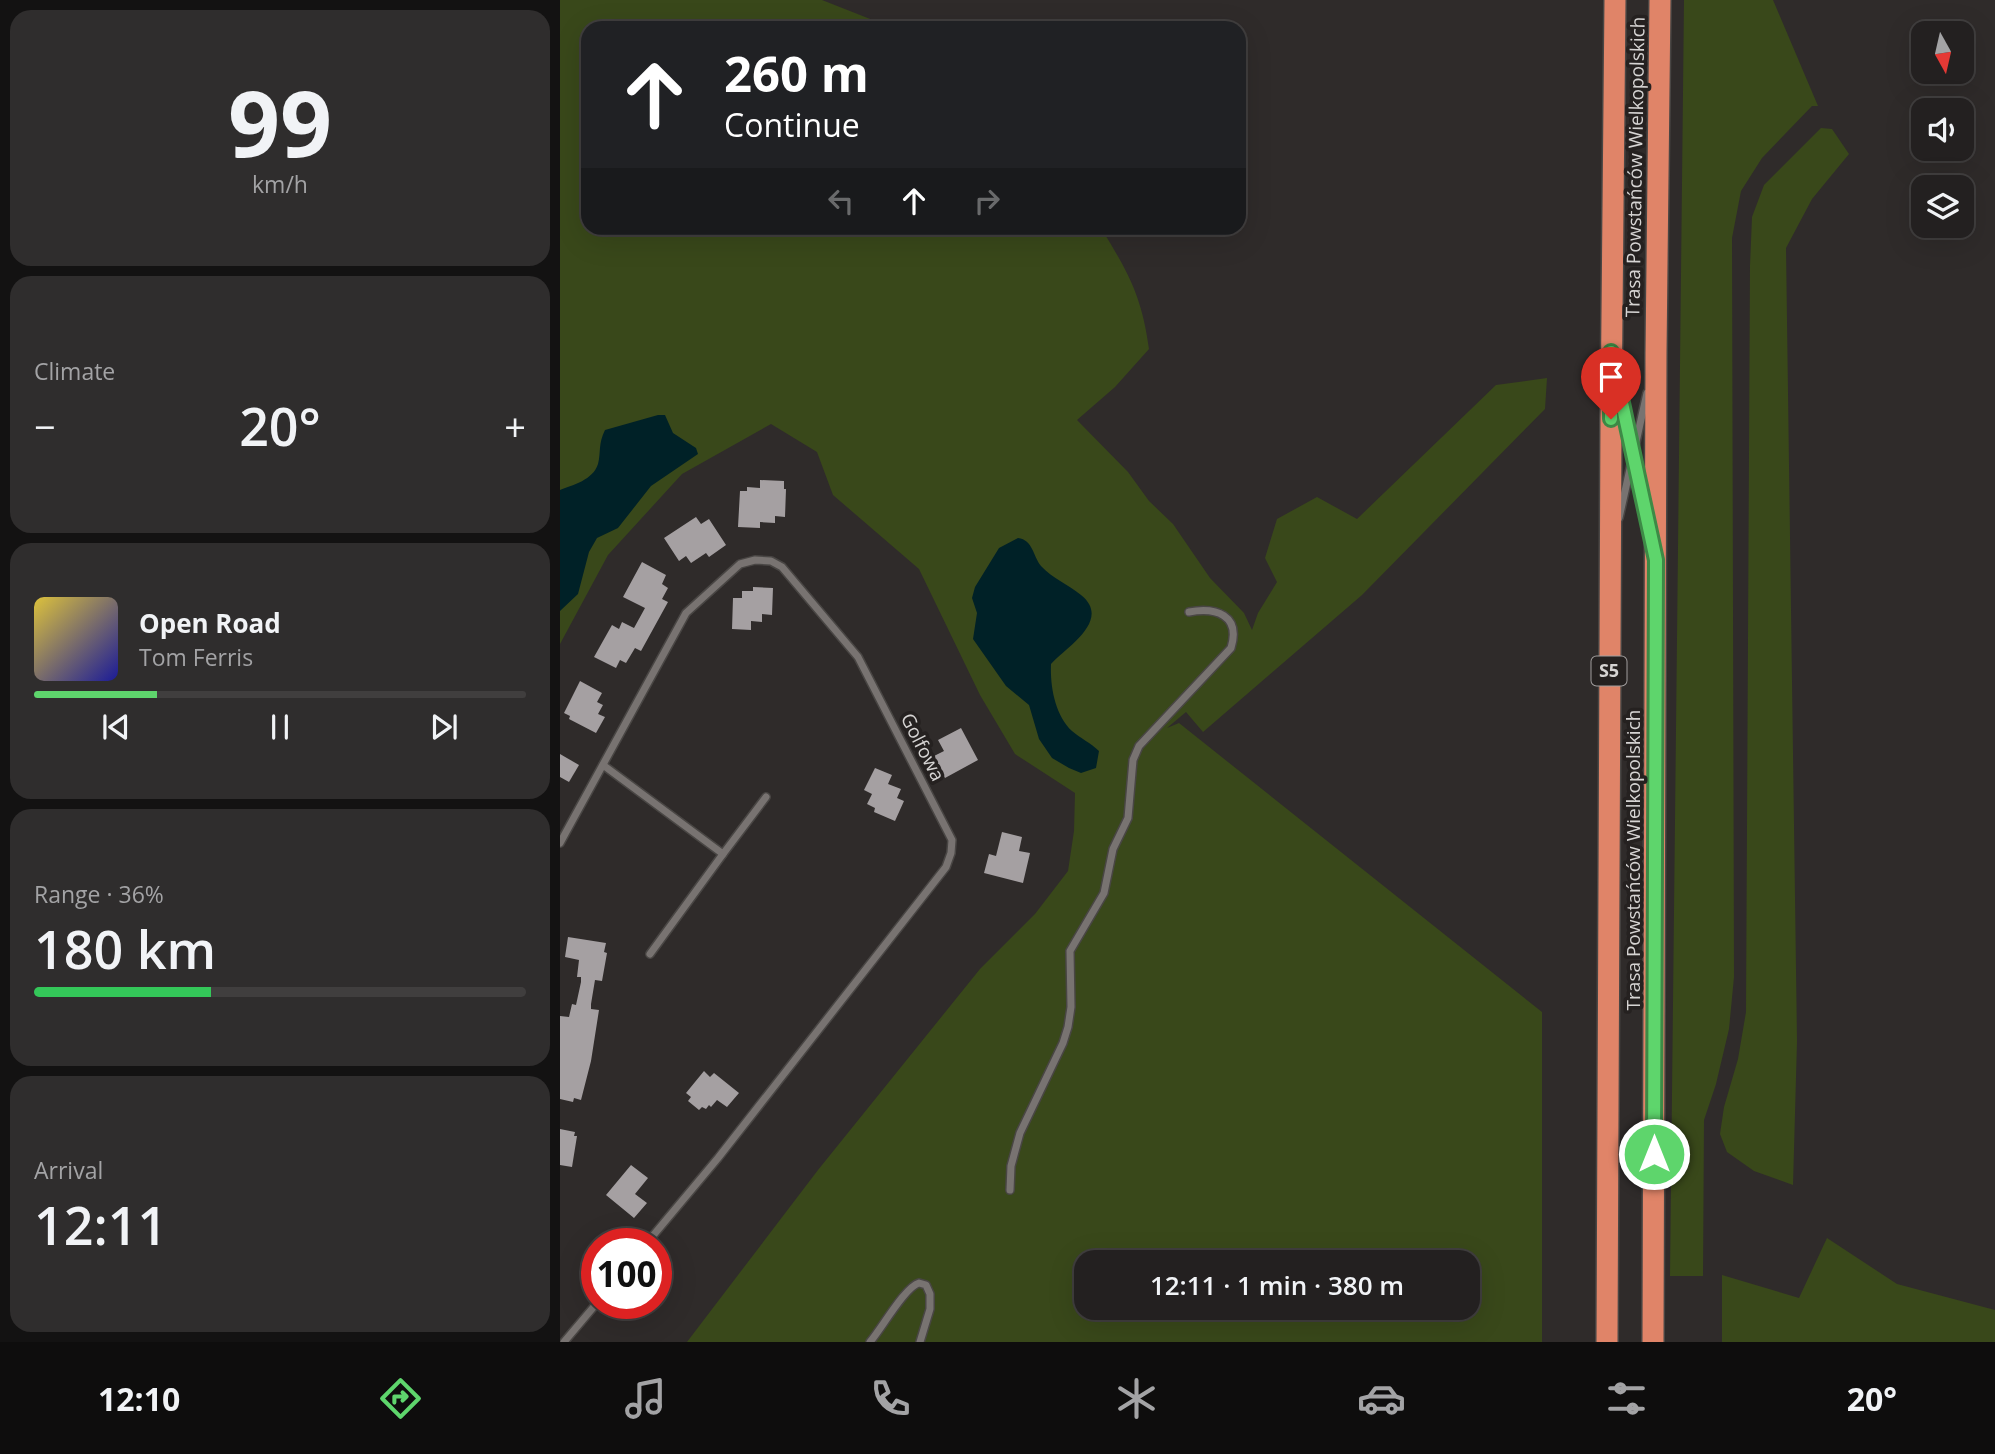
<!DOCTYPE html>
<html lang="en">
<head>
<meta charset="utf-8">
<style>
	:root { --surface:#232020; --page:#2f2d2d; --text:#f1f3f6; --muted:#a3a3a5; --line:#403e3e; --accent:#5ed56c }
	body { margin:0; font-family:"Open Sans",sans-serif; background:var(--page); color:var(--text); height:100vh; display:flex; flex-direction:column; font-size:26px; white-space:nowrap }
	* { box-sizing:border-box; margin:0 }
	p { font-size:23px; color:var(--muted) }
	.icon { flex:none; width:38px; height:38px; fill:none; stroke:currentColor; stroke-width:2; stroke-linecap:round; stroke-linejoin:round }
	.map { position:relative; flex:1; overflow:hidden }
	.sheet { display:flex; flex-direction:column; gap:10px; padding:10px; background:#131212; width:560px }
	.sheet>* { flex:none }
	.hud { position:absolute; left:21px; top:21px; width:665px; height:214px; border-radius:21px; box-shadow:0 7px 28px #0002,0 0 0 2px var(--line); background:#202124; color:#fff; overflow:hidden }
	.needle { width:46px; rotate:172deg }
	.fabs { position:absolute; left:1351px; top:21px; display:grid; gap:14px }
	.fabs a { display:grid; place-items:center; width:63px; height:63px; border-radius:14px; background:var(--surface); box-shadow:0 7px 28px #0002,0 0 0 2px var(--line); font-size:35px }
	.speed { position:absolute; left:21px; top:1228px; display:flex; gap:14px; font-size:35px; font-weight:700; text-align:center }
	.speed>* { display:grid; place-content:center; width:91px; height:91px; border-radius:50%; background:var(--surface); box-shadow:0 7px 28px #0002,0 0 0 2px var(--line); line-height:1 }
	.speed .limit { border:10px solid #d22; background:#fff; color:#111 }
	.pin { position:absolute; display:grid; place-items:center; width:60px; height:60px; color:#fff; margin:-72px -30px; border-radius:50% 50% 50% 0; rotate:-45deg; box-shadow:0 0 7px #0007 }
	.pin .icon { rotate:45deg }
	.me { position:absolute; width:77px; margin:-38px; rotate:0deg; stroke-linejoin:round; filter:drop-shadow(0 0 5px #0008) }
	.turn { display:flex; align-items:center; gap:24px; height:147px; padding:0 28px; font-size:32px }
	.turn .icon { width:91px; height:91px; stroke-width:2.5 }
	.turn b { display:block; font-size:49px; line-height:60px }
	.lanes { display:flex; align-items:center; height:66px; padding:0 28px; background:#0003; justify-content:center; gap:35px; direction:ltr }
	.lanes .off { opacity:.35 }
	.big { font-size:52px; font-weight:600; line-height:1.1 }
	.sheet .widget { flex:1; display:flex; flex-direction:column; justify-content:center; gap:10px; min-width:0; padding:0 24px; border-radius:21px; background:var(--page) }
	.sheet .dial { align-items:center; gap:0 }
	.dial b { font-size:91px; line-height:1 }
	.song { display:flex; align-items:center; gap:21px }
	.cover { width:84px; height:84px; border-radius:10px; background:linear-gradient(135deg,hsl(50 70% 55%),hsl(240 70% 35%)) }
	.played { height:7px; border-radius:4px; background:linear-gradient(90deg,var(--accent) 25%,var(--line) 25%) }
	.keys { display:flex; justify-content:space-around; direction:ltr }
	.heat { display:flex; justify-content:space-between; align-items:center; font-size:38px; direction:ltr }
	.charge { height:10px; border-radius:5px; background:linear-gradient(90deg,#34c759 36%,var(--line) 0) }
	.trip { position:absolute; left:514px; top:1250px; width:406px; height:70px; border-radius:21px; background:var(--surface); box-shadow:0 7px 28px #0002,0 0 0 2px var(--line); font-weight:600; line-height:70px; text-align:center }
	.dock { display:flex; height:112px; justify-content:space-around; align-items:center; background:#0e0d0d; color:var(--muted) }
	.dock .icon { width:49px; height:49px }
	.dock .on { color:var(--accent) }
	.dock b { font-size:32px; color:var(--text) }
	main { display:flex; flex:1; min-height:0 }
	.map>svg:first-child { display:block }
	.green { fill:#39481a; fill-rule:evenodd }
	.water { fill:#002127 }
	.building { fill:#a5a0a2 }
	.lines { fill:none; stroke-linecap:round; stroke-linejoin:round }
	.lane-casing { stroke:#494644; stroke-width:10 }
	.highway-casing { stroke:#494644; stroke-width:24 }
	.lane { stroke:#787371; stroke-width:7 }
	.highway { stroke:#e08468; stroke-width:21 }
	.route-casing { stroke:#3d8a46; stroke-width:18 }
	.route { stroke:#5ed56c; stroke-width:12 }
	.labels { text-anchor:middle; stroke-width:7; stroke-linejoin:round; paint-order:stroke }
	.shield { fill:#252120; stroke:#a19e9d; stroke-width:2 }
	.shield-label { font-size:18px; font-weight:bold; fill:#d6d4d3 }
	.street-label { font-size:19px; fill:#d6d4d3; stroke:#252120 }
</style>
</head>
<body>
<main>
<section class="sheet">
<div class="widget dial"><b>99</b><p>km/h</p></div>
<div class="widget"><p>Climate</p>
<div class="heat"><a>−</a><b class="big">20°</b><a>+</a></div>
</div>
<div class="widget">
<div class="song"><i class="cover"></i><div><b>Open Road</b><p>Tom Ferris</p></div></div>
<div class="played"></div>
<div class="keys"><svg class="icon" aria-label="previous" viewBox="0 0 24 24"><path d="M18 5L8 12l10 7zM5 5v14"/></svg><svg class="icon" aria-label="pause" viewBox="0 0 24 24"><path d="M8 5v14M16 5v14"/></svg><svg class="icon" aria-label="next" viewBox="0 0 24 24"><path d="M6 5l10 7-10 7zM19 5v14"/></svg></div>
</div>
<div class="widget"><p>Range · 36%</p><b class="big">180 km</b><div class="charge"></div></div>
<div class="widget"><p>Arrival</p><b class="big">12:11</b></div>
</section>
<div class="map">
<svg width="1435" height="1342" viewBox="0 0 1435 1342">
	<rect width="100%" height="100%" fill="#2f2b2a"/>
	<g class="green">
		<path d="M0 0H262L333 28H28V228H541C568 272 582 296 589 349L555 387 517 420 568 472 589 501 613 524 650 578 684 613 692 630 698 613 717 582 705 558 717 519 757 497 797 519 936 385 987 378 985 409 802 595 643 732 626 712 607 728 619 723 982 1012V1342H127L258 1170 420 969 475 914 508 871 514 831 515 793 455 754 420 695 359 569 273 495 257 452 211 424 122 474 48 555 0 644ZM527 1262H908V1307H527Z"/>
		<polygon points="1124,0 1213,0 1258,106 1252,106 1202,158 1181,191 1172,238 1174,977 1169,1029 1156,1084 1144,1120 1143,1276 1110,1276"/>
		<polygon points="1261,128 1272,129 1289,154 1252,199 1226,248 1237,1041 1233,1185 1194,1171 1167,1152 1160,1134 1164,1107 1178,1059 1186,1012 1190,266 1192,217 1204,185"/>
		<polygon points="1267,1238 1337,1284 1435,1310 1435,1342 1162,1342 1162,1275 1239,1298"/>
	</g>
	<g class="water">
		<path d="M98 415H105L113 433 136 448 138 454 91 486 58 528 37 538 29 552 18 594 0 611V490C13 485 33 480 38 464 41 452 38 444 45 430Z"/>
		<path d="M458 538C473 540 473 556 481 566 493 579 508 584 521 595 552 620 507 647 491 664 490 686 495 715 512 731 520 738 531 743 539 751L536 768 521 773 509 768 492 758 479 739 469 705 446 686 413 639 417 613 412 598 415 587 439 548Z"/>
	</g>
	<g class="building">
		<polygon points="200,480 224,481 224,489 226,489 225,517 215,516 215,523 200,522 200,528 178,527 180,491 187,491 187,487 200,488"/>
		<polygon points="136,517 141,524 149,519 166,545 149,557 146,553 131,563 126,556 119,561 104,538"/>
		<polygon points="82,562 106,575 102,584 108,588 102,599 108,602 81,651 75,648 66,663 60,660 56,668 34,657 52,625 59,629 62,622 74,628 85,608 63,597"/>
		<polygon points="193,587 213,588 212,615 202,614 202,622 191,621 191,630 172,629 173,598 182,598 182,591 193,591"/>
		<polygon points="20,681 42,693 37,702 43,705 38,714 45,717 36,733 9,719 10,716 4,713"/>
		<polygon points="401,728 418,760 385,778 374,756 384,751 378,740"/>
		<polygon points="0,754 19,765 9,782 0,777"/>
		<polygon points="315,768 332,775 328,784 341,789 337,798 344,801 335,821 314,812 315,808 307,804 312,794 304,790"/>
		<polygon points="442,832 462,837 459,851 470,853 463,883 424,873 429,854 436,856"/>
		<polygon points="8,937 46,943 44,952 47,953 42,981 35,980 31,1004 31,1009 39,1010 31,1061 21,1100 14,1098 13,1102 0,1099 0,1016 9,1017 12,1004 16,1005 21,982 21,977 17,977 19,960 5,957"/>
		<polygon points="144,1071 150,1077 154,1073 179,1093 167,1107 157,1100 151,1107 149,1105 146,1109 142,1107 139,1110 128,1101 131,1097 126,1093"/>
		<polygon points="0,1129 15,1132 14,1136 17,1136 12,1167 0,1165"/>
		<polygon points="71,1165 88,1178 75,1194 87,1203 74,1218 46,1195"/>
	</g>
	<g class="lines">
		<defs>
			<g id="lane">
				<polyline points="1060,394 1086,516"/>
				<polyline points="1059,518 1087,393"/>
				<polyline points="43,765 163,854 206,797"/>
				<polyline points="0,843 126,613 180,564 195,560 211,561 222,567 298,657 392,840 391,853 386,867 158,1158 86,1244"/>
				<polyline points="90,954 163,854"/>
				<path d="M450 1190 451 1166 460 1133 503 1043 508 1027 511 1007 510 951 544 893 553 849 568 818 573 760 579 746 671 648C681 615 656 607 629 612"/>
				<polyline points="4,1342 37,1303"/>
				<path d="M310 1342C322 1328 345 1287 359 1283L366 1285 370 1294V1309L360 1342"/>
			</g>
			<g id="highway">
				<polyline points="1047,1342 1051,419 1055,0"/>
				<polyline points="1093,1342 1096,353 1100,0"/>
			</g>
		</defs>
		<use href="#lane" class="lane-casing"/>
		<use href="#highway" class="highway-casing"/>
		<use href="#lane" class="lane"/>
		<use href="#highway" class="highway"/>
	</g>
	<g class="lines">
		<defs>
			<polyline id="route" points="1051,419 1051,352 1096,560 1094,1154"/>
		</defs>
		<use href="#route" class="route-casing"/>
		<use href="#route" class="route"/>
	</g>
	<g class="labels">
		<rect class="shield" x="1031.5" y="656.5" width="35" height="29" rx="5"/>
		<g class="shield-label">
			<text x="1049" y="677">S5</text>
		</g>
		<g class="street-label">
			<text transform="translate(1075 167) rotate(-89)" y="7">Trasa Powstańców Wielkopolskich</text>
			<text transform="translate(363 747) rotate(63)" y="7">Golfowa</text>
			<text transform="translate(1073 860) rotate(-90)" y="7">Trasa Powstańców Wielkopolskich</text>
		</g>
	</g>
</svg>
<div class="fabs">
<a><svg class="needle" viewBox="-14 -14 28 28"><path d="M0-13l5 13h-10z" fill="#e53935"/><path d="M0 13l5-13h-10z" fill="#a3a3a5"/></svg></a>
<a><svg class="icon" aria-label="sound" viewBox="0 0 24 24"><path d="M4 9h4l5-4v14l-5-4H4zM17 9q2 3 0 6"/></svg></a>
<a><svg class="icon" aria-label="layers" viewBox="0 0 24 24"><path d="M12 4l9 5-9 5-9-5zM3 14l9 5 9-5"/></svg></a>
</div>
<div class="speed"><div class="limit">100</div></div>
<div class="pin" style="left:1051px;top:419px;background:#d93025"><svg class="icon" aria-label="arrive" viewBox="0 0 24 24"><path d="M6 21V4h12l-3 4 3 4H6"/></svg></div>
<svg class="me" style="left:1094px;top:1154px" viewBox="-20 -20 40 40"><circle r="17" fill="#5ed56c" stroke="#fff" stroke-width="3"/><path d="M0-11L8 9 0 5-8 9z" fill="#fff"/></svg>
<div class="trip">12:11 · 1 min · 380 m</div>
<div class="hud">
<div class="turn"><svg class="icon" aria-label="ahead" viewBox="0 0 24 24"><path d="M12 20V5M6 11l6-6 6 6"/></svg><div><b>260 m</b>Continue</div></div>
<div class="lanes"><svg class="icon off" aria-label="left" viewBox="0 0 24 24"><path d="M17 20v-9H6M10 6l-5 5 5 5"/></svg><svg class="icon" aria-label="ahead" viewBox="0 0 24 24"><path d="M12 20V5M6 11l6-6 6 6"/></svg><svg class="icon off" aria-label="right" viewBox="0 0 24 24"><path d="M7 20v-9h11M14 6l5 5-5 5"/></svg></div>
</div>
</div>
</main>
<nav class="dock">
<b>12:10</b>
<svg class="icon on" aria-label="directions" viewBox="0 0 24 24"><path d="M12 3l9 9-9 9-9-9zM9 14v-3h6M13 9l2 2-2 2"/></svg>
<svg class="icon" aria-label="music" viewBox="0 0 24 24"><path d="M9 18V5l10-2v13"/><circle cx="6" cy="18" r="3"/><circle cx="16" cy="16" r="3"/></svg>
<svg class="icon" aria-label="phone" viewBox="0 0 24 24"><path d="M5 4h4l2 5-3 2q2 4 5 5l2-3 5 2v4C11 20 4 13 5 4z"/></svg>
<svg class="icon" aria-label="climate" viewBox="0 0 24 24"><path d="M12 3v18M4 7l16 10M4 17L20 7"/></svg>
<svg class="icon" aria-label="car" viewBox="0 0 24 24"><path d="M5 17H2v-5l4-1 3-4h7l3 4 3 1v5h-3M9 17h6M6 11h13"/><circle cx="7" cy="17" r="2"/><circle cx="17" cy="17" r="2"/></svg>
<svg class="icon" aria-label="filters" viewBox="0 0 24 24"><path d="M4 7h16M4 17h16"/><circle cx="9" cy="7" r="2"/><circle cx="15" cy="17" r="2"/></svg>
<b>20°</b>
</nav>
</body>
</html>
